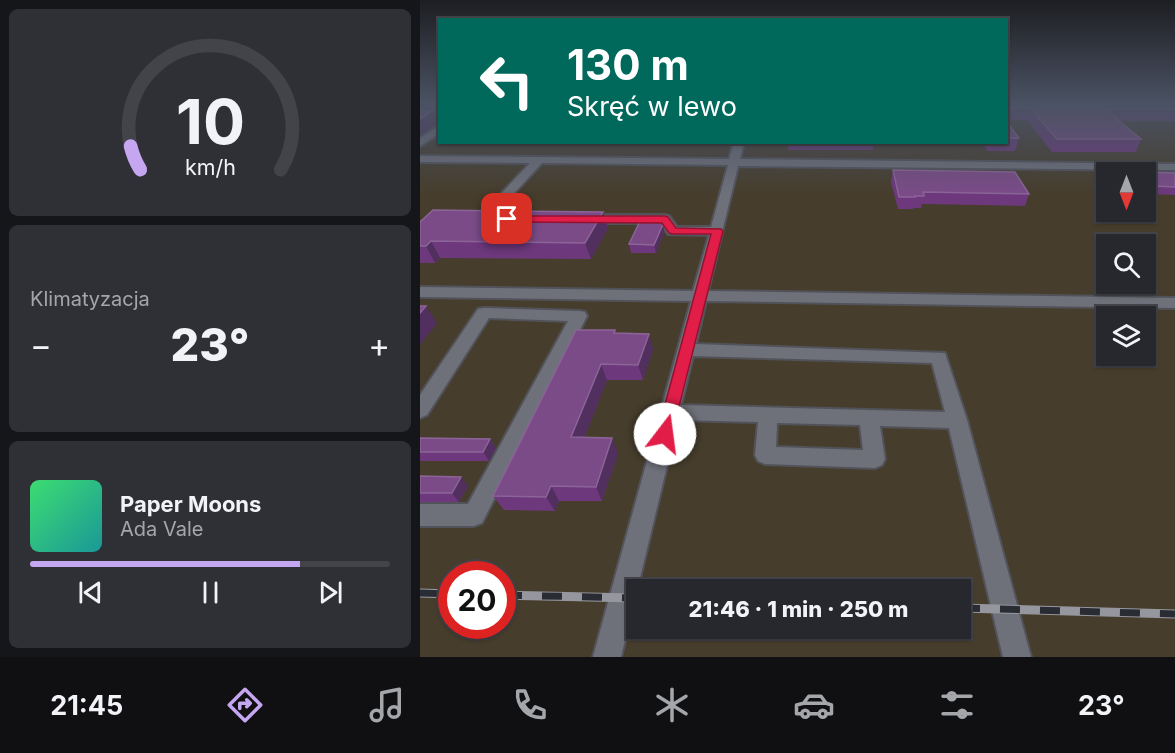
<!DOCTYPE html>
<html lang="pl">
<head>
<meta charset="utf-8">
<style>
	:root { --surface:#27282e; --page:#2f3036; --text:#f1f3f6; --muted:#a4a6aa; --line:#43444a; --accent:#c5a6f0 }
	body { margin:0; font-family:Inter,sans-serif; background:var(--page); color:var(--text); height:100vh; display:flex; flex-direction:column; font-size:22px; white-space:nowrap }
	* { box-sizing:border-box; margin:0 }
	p { font-size:20px; color:var(--muted) }
	.icon { flex:none; width:33px; height:33px; fill:none; stroke:currentColor; stroke-width:2; stroke-linecap:round; stroke-linejoin:round }
	.map { position:relative; flex:1; overflow:hidden }
	.side { display:flex; flex-direction:column; gap:9px; padding:9px; background:#151619; width:420px }
	.side>* { flex:none }
	.hud { position:absolute; left:18px; top:18px; width:570px; height:126px; border-radius:0px; box-shadow:0 2px 4px #0004,0 0 0 2px var(--line); background:#00695c; color:#fff; overflow:hidden }
	.needle { width:39px; rotate:180deg }
	.buttons { position:absolute; left:676px; top:162px; display:grid; gap:12px }
	.buttons a { display:grid; place-items:center; width:60px; height:60px; border-radius:0px; background:var(--surface); box-shadow:0 2px 4px #0004,0 0 0 2px var(--line); font-size:30px }
	.speed { position:absolute; left:18px; top:561px; display:flex; gap:12px; font-size:30px; font-weight:700; text-align:center }
	.speed>* { display:grid; place-content:center; width:78px; height:78px; border-radius:50%; background:var(--surface); box-shadow:0 2px 4px #0004,0 0 0 2px var(--line); line-height:1 }
	.speed .limit { border:9px solid #d22; background:#fff; color:#111 }
	.pin { position:absolute; display:grid; place-items:center; width:51px; height:51px; color:#fff; margin:-26px; border-radius:12px; box-shadow:0 3px 9px #0006 }
	.me { position:absolute; width:66px; margin:-33px; rotate:15deg; stroke-linejoin:round; filter:drop-shadow(0 0 4px #0008) }
	.turn { display:flex; align-items:center; gap:21px; height:126px; padding:0 30px; font-size:27px }
	.turn .icon { width:78px; height:78px; stroke-width:2.5 }
	.turn b { display:block; font-size:42px; line-height:51px }
	.big { font-size:45px; font-weight:800; line-height:1.1 }
	.side .widget { flex:1; display:flex; flex-direction:column; justify-content:center; gap:9px; min-width:0; padding:0 21px; border-radius:9px; background:var(--page) }
	.side .dial { align-items:center; gap:0 }
	.dial svg { height:156px; overflow:visible; fill:none; stroke:var(--line); stroke-width:7; stroke-linecap:round; text-anchor:middle }
	.dial text { fill:var(--text); stroke:none }
	.song { display:flex; align-items:center; gap:18px }
	.cover { width:72px; height:72px; border-radius:9px; background:linear-gradient(135deg,hsl(140 70% 55%),hsl(180 70% 35%)) }
	.played { height:6px; border-radius:3px; background:linear-gradient(90deg,var(--accent) 75%,var(--line) 75%) }
	.keys { display:flex; justify-content:space-around; direction:ltr }
	.heat { display:flex; justify-content:space-between; align-items:center; font-size:33px; direction:ltr }
	.trip { position:absolute; left:206px; top:579px; width:345px; height:60px; border-radius:0px; background:var(--surface); box-shadow:0 2px 4px #0004,0 0 0 2px var(--line); font-weight:800; line-height:60px; text-align:center }
	.tabs { display:flex; height:96px; justify-content:space-around; align-items:center; background:#101012; color:var(--muted) }
	.tabs .icon { width:42px; height:42px }
	.tabs .current { color:var(--accent) }
	.tabs b { font-size:27px; color:var(--text) }
	main { display:flex; flex:1; min-height:0 }
	.map>svg:first-child { display:block }
	.industrial { fill:#463d2c; fill-rule:evenodd }
	.lines { fill:none; stroke-linecap:round; stroke-linejoin:round }
	.minor-casing { stroke:#52535a; stroke-width:4 }
	.minor { fill:#6f717a; fill-rule:evenodd }
	.rail-casing { stroke:#96979e; stroke-width:9 }
	.rail { stroke:#2a2c33; stroke-width:7; stroke-dasharray:20; stroke-linecap:butt }
	.wall { fill:#6d387c }
	.shaded-wall { fill:#512f5e }
	.building { fill:#7b4b88; stroke:#8c6498; stroke-width:1.5 }
	.route { fill:#e11d48; stroke:#92132f; stroke-width:1.5 }
</style>
</head>
<body>
<main>
<section class="side">
<div class="widget dial"><svg viewBox="0 0 100 80">
<path d="M14 69A42 42 0 1 1 86 69"/>
<path d="M14 69A42 42 0 0 1 9 57" stroke="#c5a6f0"/>
<text x="50" y="56" font-size="32" font-weight="700">10</text>
<text x="50" y="72" font-size="11">km/h</text>
</svg></div>
<div class="widget"><p>Klimatyzacja</p>
<div class="heat"><a>−</a><b class="big">23°</b><a>+</a></div>
</div>
<div class="widget">
<div class="song"><i class="cover"></i><div><b>Paper Moons</b><p>Ada Vale</p></div></div>
<div class="played"></div>
<div class="keys"><svg class="icon" aria-label="previous" viewBox="0 0 24 24"><path d="M18 5L8 12l10 7zM5 5v14"/></svg><svg class="icon" aria-label="pause" viewBox="0 0 24 24"><path d="M8 5v14M16 5v14"/></svg><svg class="icon" aria-label="next" viewBox="0 0 24 24"><path d="M6 5l10 7-10 7zM19 5v14"/></svg></div>
</div>
</section>
<div class="map">
<svg width="755" height="657" viewBox="0 0 755 657">
	<rect width="100%" height="100%" fill="#34363e"/>
	<path class="industrial" d="M0 103H19L20 142H586L587 103H755V657H0ZM687 172H726V212H687ZM687 244H726V284H687ZM687 316H726V356H687ZM32 574H82V626H32ZM216 590H540V628H216Z"/>
	<g class="lines">
		<defs>
			<g id="minor">
				<polygon points="20,125 20,133 0,146 0,138"/>
				<path d="M314 142H324L320 159 755 164V170L318 166 288 291 755 298V308L286 301 276 344 525 353 547 420 611 657H583L529 428 460 426 465 459 462 465 455 468 345 464 338 461 335 455 338 422 258 420 201 657H173L271 301 0 297V287L273 291 289 235 248 234 241 223H165L159 219 165 215H245L249 216 257 227H291L308 165 122 163 74 215 79 219 77 222 64 223 58 219 60 216 110 163 0 162V156L309 159ZM273 356 512 363 525 412 261 405ZM357 423 440 425 443 450 356 447Z"/>
				<polygon points="64,308 159,311 165,312 167,316 62,523 54,526 0,526 0,504 48,504 148,321 69,318 7,415 0,418 0,395 58,309"/>
			</g>
		</defs>
		<use href="#minor" class="minor-casing"/>
		<use href="#minor" class="minor"/>
		<defs>
			<g id="rail">
				<polyline points="0,593 32,594"/>
				<polyline points="82,595 216,598"/>
				<polyline points="540,608 755,614"/>
			</g>
		</defs>
		<use href="#rail" class="rail-casing"/>
		<use href="#rail" class="rail"/>
	</g>
	<g class="wall">
		<polygon points="0,103 20,103 19,113 13,113 18,123 0,136"/>
		<polygon points="586,103 755,103 755,121 699,121 721,139 716,152 632,152 607,120 586,120"/>
		<polygon points="586,121 599,138 595,151 567,151 563,142 586,142"/>
		<polygon points="41,142 279,142 278,145"/>
		<polygon points="368,142 454,142 453,150 368,150"/>
		<polygon points="473,170 609,194 605,206 502,204 501,208 494,208 493,209 478,209 471,182"/>
		<polygon points="726,172 755,173 755,195 728,194 726,192"/>
		<polygon points="183,212 188,228 171,259 20,258 15,263 0,263 0,222"/>
		<polygon points="244,232 236,253 211,253 209,244"/>
		<polygon points="195,330 196,333 233,349 223,380 187,380 164,438 198,453 182,501 139,501 135,511 84,510 73,496"/>
		<polygon points="0,438 70,439 76,448 69,461 0,461"/>
		<polygon points="0,476 48,486 39,502 0,502"/>
	</g>
	<g class="shaded-wall">
		<polygon points="12,111 18,123 0,136 0,119"/>
		<polygon points="183,212 188,228 171,259 165,243"/>
		<polygon points="243,224 244,232 236,253 234,245"/>
		<polygon points="11,241 20,258 15,263 6,246"/>
		<polygon points="6,306 17,323 0,345 0,313"/>
		<polygon points="229,334 233,349 223,380 218,365"/>
		<polygon points="181,364 187,380 158,453 151,437"/>
		<polygon points="192,438 198,453 182,501 176,487"/>
		<polygon points="70,439 76,448 69,461 63,452"/>
		<polygon points="41,477 48,486 39,502 32,493"/>
		<polygon points="131,486 139,501 135,511 126,497"/>
	</g>
	<g class="building">
		<polygon points="15,103 20,103 20,106 17,108"/>
		<polygon points="586,103 755,103 755,109 685,109 721,139 637,139 610,108 586,108"/>
		<polygon points="0,111 12,111 0,119"/>
		<polygon points="586,121 599,138 586,138"/>
		<polygon points="473,170 595,172 609,194 503,192 504,196 495,196 495,197 479,197"/>
		<polygon points="718,172 755,173 755,187 732,186 726,180 726,172"/>
		<polygon points="13,210 183,212 165,243 11,241 6,246 0,246 0,222"/>
		<polygon points="222,217 238,217 243,224 234,245 209,244"/>
		<polygon points="0,306 6,306 0,313"/>
		<polygon points="156,330 195,330 194,333 229,334 218,365 181,364 151,437 192,438 176,487 131,486 126,497 73,496"/>
		<polygon points="0,438 70,439 63,452 0,452"/>
		<polygon points="0,476 41,477 32,493 0,493"/>
	</g>
	<linearGradient id="sky" x2="0" y2="1"><stop stop-color="#1d1e22"/><stop offset="0.53" stop-color="#4a5263"/><stop offset="1" stop-color="#4a5263" stop-opacity="0"/></linearGradient>
	<rect width="755" height="195" fill="url(#sky)"/>
	<polygon class="route" points="87,216 245,216 248,217 256,228 301,229 303,231 251,439 245,441 239,439 237,434 291,234 253,234 249,233 242,223 83,222 83,217"/>
</svg>
<div class="buttons">
<a><svg class="needle" viewBox="-14 -14 28 28"><path d="M0-13l5 13h-10z" fill="#e53935"/><path d="M0 13l5-13h-10z" fill="#a4a6aa"/></svg></a>
<a><svg class="icon" aria-label="search" viewBox="0 0 24 24"><circle cx="10" cy="10" r="6"/><path d="M15 15l6 6"/></svg></a>
<a><svg class="icon" aria-label="layers" viewBox="0 0 24 24"><path d="M12 4l9 5-9 5-9-5zM3 14l9 5 9-5"/></svg></a>
</div>
<div class="speed"><div class="limit">20</div></div>
<div class="pin" style="left:87px;top:219px;background:#d93025"><svg class="icon" aria-label="arrive" viewBox="0 0 24 24"><path d="M6 21V4h12l-3 4 3 4H6"/></svg></div>
<svg class="me" style="left:245px;top:434px" viewBox="-20 -20 40 40"><circle r="19" fill="#fff"/><path d="M0-13L10 11 0 6-10 11z" fill="#e11d48"/></svg>
<div class="trip">21:46 · 1 min · 250 m</div>
<div class="hud">
<div class="turn"><svg class="icon" aria-label="left" viewBox="0 0 24 24"><path d="M17 20v-9H6M10 6l-5 5 5 5"/></svg><div><b>130 m</b>Skręć w lewo</div></div>
</div>
</div>
</main>
<nav class="tabs">
<b>21:45</b>
<svg class="icon current" aria-label="directions" viewBox="0 0 24 24"><path d="M12 3l9 9-9 9-9-9zM9 14v-3h6M13 9l2 2-2 2"/></svg>
<svg class="icon" aria-label="music" viewBox="0 0 24 24"><path d="M9 18V5l10-2v13"/><circle cx="6" cy="18" r="3"/><circle cx="16" cy="16" r="3"/></svg>
<svg class="icon" aria-label="phone" viewBox="0 0 24 24"><path d="M5 4h4l2 5-3 2q2 4 5 5l2-3 5 2v4C11 20 4 13 5 4z"/></svg>
<svg class="icon" aria-label="climate" viewBox="0 0 24 24"><path d="M12 3v18M4 7l16 10M4 17L20 7"/></svg>
<svg class="icon" aria-label="car" viewBox="0 0 24 24"><path d="M5 17H2v-5l4-1 3-4h7l3 4 3 1v5h-3M9 17h6M6 11h13"/><circle cx="7" cy="17" r="2"/><circle cx="17" cy="17" r="2"/></svg>
<svg class="icon" aria-label="filters" viewBox="0 0 24 24"><path d="M4 7h16M4 17h16"/><circle cx="9" cy="7" r="2"/><circle cx="15" cy="17" r="2"/></svg>
<b>23°</b>
</nav>
</body>
</html>
